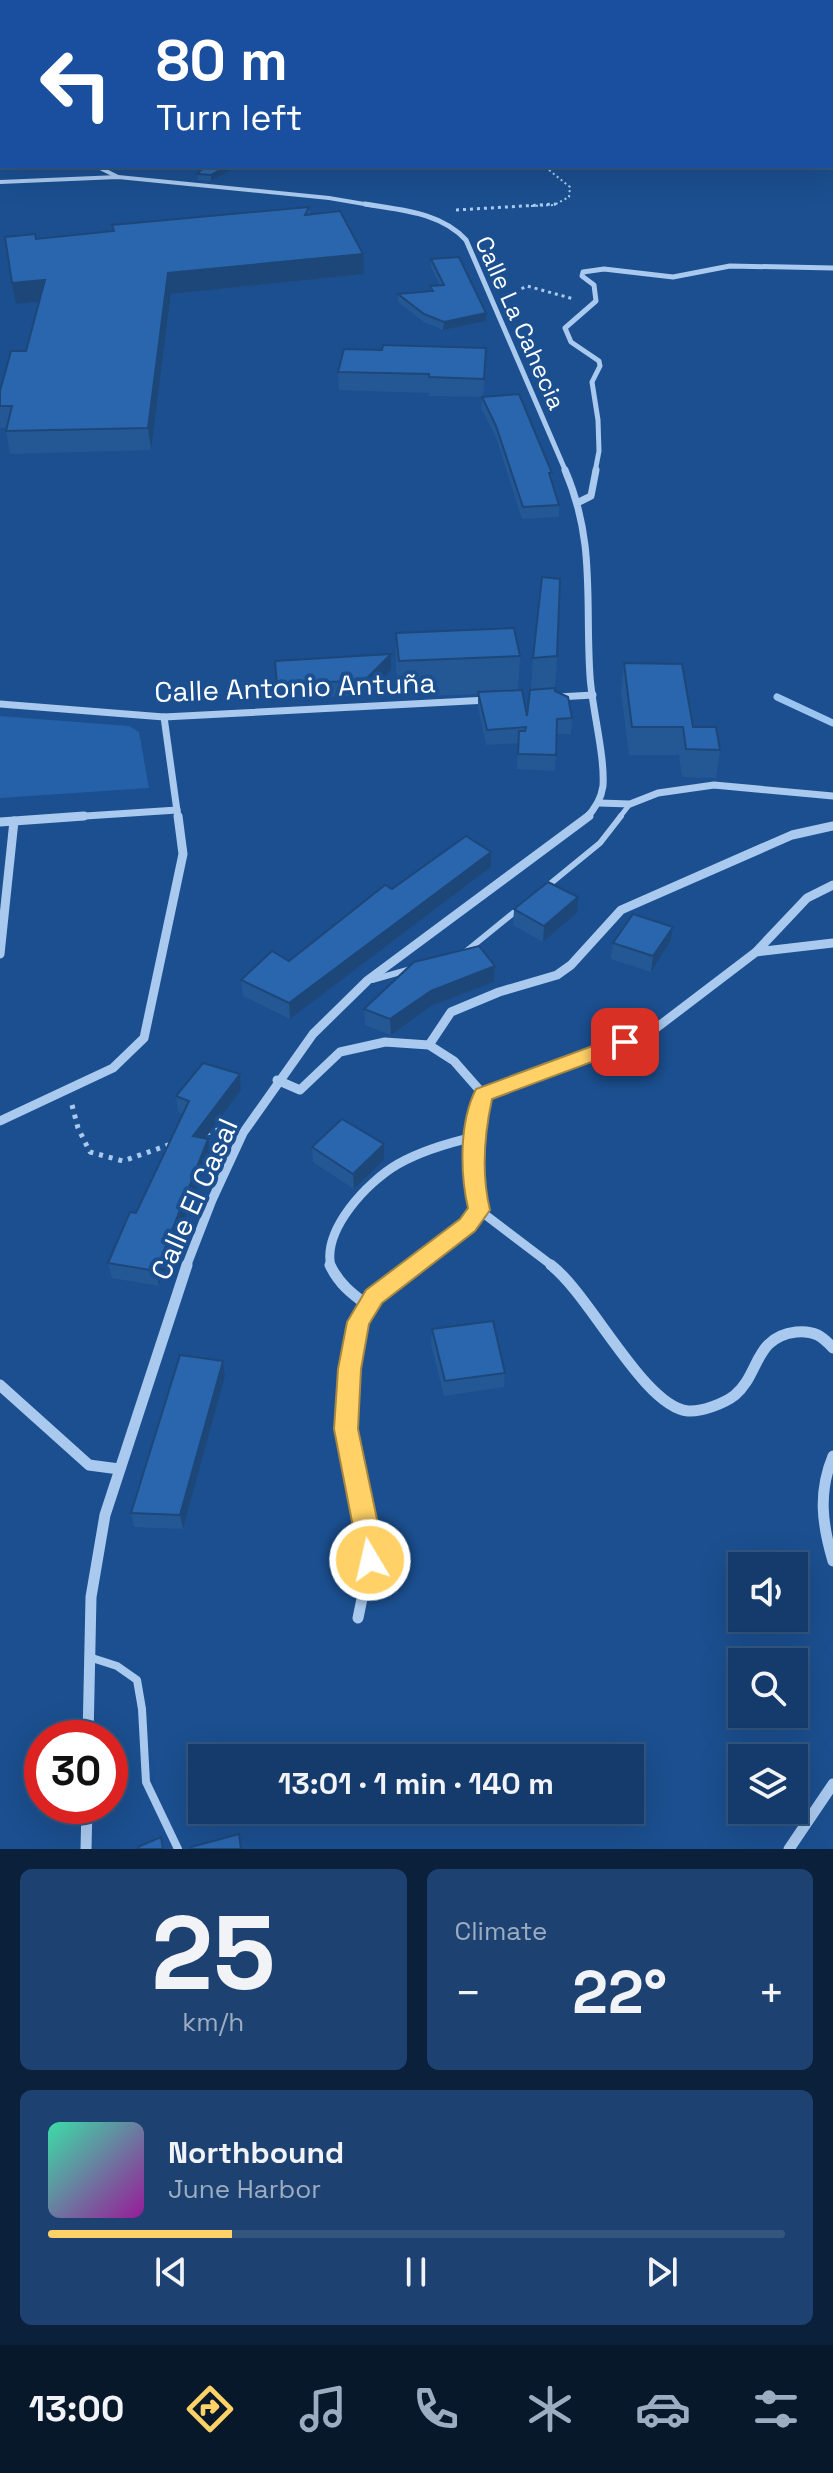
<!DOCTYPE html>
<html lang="en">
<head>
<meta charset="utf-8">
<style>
	:root { --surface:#143b6b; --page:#1d4271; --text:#f1f3f6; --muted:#9dadc1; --line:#33557e; --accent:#ffd166 }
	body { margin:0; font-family:"Space Grotesk",sans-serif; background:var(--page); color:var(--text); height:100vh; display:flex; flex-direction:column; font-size:30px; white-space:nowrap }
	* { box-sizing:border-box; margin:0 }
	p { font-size:26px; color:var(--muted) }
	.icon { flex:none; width:44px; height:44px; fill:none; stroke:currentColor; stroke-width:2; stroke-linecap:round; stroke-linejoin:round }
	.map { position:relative; height:1849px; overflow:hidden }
	.drawer { display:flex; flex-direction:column; gap:20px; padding:20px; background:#0b203b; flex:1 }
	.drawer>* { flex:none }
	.guide { position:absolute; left:0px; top:0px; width:834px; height:168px; box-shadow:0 8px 32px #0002,0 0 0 2px var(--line); background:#1a4fa0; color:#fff; overflow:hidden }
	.fabs { position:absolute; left:728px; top:1552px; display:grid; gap:16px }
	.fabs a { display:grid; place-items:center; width:80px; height:80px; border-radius:0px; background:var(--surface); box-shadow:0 8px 32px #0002,0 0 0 2px var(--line); font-size:40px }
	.speed { position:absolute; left:24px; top:1720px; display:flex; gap:16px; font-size:40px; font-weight:700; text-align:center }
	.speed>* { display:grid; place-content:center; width:104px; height:104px; border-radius:50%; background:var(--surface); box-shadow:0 8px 32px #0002,0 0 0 2px var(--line); line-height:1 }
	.speed .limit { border:12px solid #d22; background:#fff; color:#111 }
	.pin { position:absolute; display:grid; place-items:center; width:68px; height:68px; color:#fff; margin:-34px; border-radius:16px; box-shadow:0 4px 12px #0006 }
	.me { position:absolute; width:88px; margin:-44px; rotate:351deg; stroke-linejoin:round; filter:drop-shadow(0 0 6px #0008) }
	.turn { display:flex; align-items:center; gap:28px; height:168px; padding:0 24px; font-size:36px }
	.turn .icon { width:104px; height:104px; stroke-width:2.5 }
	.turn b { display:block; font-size:56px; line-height:68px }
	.big { font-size:60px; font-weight:600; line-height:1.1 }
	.drawer .widget { flex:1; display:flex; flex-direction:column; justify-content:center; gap:12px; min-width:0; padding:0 28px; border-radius:12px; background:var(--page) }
	.drawer .dial { align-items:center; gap:0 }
	.dial b { font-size:104px; line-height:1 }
	.song { display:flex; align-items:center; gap:24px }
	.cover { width:96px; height:96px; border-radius:12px; background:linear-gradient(135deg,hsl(160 70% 55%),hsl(300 70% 35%)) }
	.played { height:8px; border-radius:4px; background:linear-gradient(90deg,var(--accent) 25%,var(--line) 25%) }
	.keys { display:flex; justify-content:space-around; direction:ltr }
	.heat { display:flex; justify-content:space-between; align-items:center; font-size:44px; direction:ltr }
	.drawer .tiles { flex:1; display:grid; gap:20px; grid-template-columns:1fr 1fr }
	.widget:last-child { grid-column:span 2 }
	.trip { position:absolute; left:188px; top:1744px; width:456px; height:80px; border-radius:0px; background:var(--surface); box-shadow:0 8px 32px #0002,0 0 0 2px var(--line); font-weight:600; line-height:80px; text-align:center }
	.tab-bar { display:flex; height:128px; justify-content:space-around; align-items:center; background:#08182b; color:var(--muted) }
	.tab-bar .icon { width:56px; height:56px }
	.tab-bar .active { color:var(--accent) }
	.tab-bar b { font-size:36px; color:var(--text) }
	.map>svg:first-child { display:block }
	.green { fill:#2461a8 }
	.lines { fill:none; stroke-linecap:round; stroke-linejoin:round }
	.stream { stroke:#9cc4f0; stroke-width:7 }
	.path-far2 { stroke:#a9c9ee; stroke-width:2; stroke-dasharray:2 3; stroke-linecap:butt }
	.path-far1 { stroke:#a9c9ee; stroke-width:3; stroke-dasharray:3 4; stroke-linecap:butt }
	.path { stroke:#a9c9ee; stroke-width:5; stroke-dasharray:4 6; stroke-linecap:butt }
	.lane-far2 { stroke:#a9c9ee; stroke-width:5 }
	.lane-far1 { stroke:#a9c9ee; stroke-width:6 }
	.lane { stroke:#a9c9ee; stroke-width:8 }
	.street-far4 { stroke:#a9c9ee; stroke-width:4 }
	.street-far3 { stroke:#a9c9ee; stroke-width:5 }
	.street-far2 { stroke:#a9c9ee; stroke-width:7 }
	.street-far1 { stroke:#a9c9ee; stroke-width:9 }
	.street { stroke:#a9c9ee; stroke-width:11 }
	.wall { fill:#245895 }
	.shaded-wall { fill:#1d4779 }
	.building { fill:#2a66ad; stroke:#1d4779; stroke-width:2 }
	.route { fill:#ffd166; stroke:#a68842; stroke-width:2 }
	.labels { text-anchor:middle; stroke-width:8; stroke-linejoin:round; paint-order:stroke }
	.far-street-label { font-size:24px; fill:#fff; stroke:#1b4f8f }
	.street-label { font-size:28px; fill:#fff; stroke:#1b4f8f }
</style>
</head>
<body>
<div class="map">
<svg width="833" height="1849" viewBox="0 0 833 1849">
	<rect width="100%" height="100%" fill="#1b4f8f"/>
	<polygon class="green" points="0,716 129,726 139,732 149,788 0,798"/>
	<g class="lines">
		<polyline class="stream" points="777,697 833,723"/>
		<polyline class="path-far2" points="531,206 554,205 569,197 570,187 544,166"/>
		<g class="path-far1">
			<polyline points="456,210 556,204"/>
			<polyline points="509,295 527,286 574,299"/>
		</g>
		<g class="path">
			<polyline points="72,1105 78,1128 90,1152 123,1161 174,1143"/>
			<polyline points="206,1133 227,1128"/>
		</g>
		<polyline class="lane-far2" points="619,818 630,804"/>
		<g class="lane-far1">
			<polyline points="545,888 600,843 621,816"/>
			<polyline points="464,953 517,910"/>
			<polyline points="372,980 411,969"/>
		</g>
		<polyline class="lane" points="89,1657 117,1666 137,1680 142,1709 146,1782 178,1849"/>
		<g class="street-far4">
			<polyline points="60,0 74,2"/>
			<polyline points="267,0 273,2"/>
			<polyline points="359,2 377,0"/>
			<polyline points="96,166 118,177"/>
			<polyline points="0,182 118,177 329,198 376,206"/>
		</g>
		<g class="street-far3">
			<path d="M365 204C400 210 441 212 466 240L566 472"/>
			<polyline points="595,472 599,451 598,420 592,382 600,366 599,361 571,342 565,328 596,301 594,285 582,276 583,272 604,269 673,277 730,266 833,268"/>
		</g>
		<g class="street-far2">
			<path d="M565 470C596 542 585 601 590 676 592 709 605 755 603 786 601 800 595 809 586 818"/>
			<polyline points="579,502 591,496 596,470"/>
			<polyline points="558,697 593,695"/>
			<polyline points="0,704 164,717 488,700"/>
			<polyline points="164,717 178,818"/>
			<polyline points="599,803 630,804 658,793 714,785 833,796"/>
			<polyline points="55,818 177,810"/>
		</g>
		<g class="street-far1">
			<polyline points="0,822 84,816"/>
			<polyline points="756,952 807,898 833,885"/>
			<polyline points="0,954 14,821"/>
			<polyline points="429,1045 451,1012 499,992 557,975 571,965 621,910 792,835 833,826"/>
			<path d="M277 1080 300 1090 340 1052 385 1042 429 1045 454 1061 483 1094C475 1133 471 1170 479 1210L554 1267"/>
			<polyline points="483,1094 651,1032 756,952 833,943"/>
			<polyline points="0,1121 113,1068 144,1038 183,854 178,816"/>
			<polyline points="186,1267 212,1200 243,1133 313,1034 368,980 589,816"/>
			<path d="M331 1267C322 1230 367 1182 398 1164 421 1151 448 1143 474 1137"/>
			<polyline points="412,1267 467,1225 479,1210"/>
		</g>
		<g class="street">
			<path d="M330 1265C339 1284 351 1293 367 1305"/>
			<path d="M551 1265C591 1296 644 1407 688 1411 702 1412 725 1403 735 1395 760 1374 754 1337 796 1332 814 1330 822 1336 833 1348"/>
			<polyline points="0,1385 89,1465 119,1469"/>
			<path d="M833 1456C818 1492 822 1524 833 1561"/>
			<polyline points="358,1618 370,1560 370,1543 346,1429 350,1369 358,1322 374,1296 414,1265"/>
			<polyline points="88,1738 91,1597 105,1515 187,1265"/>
			<polyline points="86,1849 87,1806"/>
			<polyline points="789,1849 833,1784"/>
		</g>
	</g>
	<g class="wall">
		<polygon points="205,166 238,166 211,181 198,180 197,174"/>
		<polygon points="309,207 310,214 364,274 171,294 151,450 10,454 6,431 6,428 0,428 0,391 26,351 39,302 16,304 113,231 112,225"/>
		<polygon points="431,259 486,321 443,330 424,322 398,302 398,294 430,292 430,286 440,286 431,267"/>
		<polygon points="486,348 483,397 552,473 551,480 559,505 559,517 522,519 496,437 481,408 482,397 429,396 429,393 339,390 338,372 382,350"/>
		<polygon points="396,633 520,656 518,690 527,716 531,690 533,658 557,656 555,691 572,718 571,734 557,734 555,771 517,769 518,743 486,745 478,707 478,694 400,697 396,669"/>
		<polygon points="275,661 391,670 365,695 278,700"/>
		<polygon points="624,663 693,727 720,750 716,778 682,777 679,755 629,755 621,691"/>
		<polygon points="491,867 290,1019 243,996 241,980 289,961 392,889"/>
		<polygon points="514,909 577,913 543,942 513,925"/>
		<polygon points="670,942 651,972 611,959 613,943"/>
		<polygon points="495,966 494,982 431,1006 391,1035 365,1025 364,1009"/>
		<polygon points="240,1074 241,1090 205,1139 208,1139 210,1155 159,1286 112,1278 108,1263 136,1213 183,1114 178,1112 176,1096"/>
		<polygon points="312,1147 384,1160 354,1189 313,1162"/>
		<polygon points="432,1329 505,1373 504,1387 444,1396 431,1344"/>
		<polygon points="225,1376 183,1529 134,1527 131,1513"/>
	</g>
	<g class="shaded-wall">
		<polygon points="227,166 238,166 211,181 211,175"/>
		<polygon points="363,254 364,274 171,294 151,450 148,428 168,273"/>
		<polygon points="45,280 48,301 16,304 12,283"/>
		<polygon points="486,313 486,321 443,330 444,322"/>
		<polygon points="391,654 391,670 365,695 365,680"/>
		<polygon points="491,852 491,867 290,1019 289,1003"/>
		<polygon points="578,897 577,913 543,942 544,926"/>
		<polygon points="673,927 670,942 651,972 653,956"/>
		<polygon points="495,966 494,982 431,1006 391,1035 390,1019 431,991"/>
		<polygon points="240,1074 241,1090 195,1152 193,1136"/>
		<polygon points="208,1139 210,1155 159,1286 156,1271"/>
		<polygon points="384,1144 384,1160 354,1189 353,1174"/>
		<polygon points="223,1361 225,1376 183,1529 180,1515"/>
	</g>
	<g class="building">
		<polygon points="205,166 227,166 211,175 197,174"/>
		<polygon points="309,207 305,215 340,211 363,254 168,273 148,428 6,431 12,406 0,406 0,391 11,351 26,351 45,280 12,283 5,237 35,234 36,239 114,231 112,225"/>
		<polygon points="459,257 486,313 444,322 424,314 398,294 433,291 430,286 444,285 431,259"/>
		<polygon points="383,345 486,348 484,379 429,377 429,374 338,372 344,349 382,350"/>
		<polygon points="519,394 552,473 549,473 559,505 523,507 496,426 482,397"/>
		<polygon points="542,577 560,579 557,656 533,658"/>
		<polygon points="514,628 520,656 399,661 396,633"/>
		<polygon points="391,654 365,680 277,685 275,661"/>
		<polygon points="624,663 682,664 693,727 716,727 720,750 686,749 683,727 632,727"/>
		<polygon points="555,688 555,691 568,697 572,718 557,719 556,755 518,754 519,731 525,731 526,727 487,730 478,692 522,690 527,716 530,690"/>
		<polygon points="466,836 491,852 289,1003 241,980 272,951 289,961 385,885 392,889"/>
		<polygon points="548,882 578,897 544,926 514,909"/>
		<polygon points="633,914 673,927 653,956 613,943"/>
		<polygon points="479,946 495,966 431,991 390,1019 364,1009 414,962"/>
		<polygon points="203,1063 240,1074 193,1136 208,1139 156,1271 108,1263 130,1212 136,1213 189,1101 176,1096"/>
		<polygon points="342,1119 384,1144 353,1174 312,1147"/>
		<polygon points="493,1321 505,1373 445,1381 432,1329"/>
		<polygon points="180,1355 223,1361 180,1515 131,1513"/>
		<polygon points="239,1834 241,1849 191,1849 191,1847"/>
		<polygon points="161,1837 163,1849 138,1849 138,1847"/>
	</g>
	<path class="route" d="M625 1034 632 1036 635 1042 632 1047 492 1099C484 1136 481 1173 490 1210L475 1231 382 1303 369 1324 361 1369 358 1429 382 1543 383 1560 379 1568 370 1572 361 1568 334 1429 338 1369 347 1322 366 1290 460 1219 468 1208C460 1173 459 1122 476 1089Z"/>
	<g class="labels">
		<g class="far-street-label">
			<text transform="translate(520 323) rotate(66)" y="8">Calle La Cahecia</text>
		</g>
		<g class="street-label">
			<text transform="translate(295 687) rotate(-2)" y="10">Calle Antonio Antuña</text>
			<text transform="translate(194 1199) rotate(-66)" y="10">Calle El Casal</text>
		</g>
	</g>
</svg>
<div class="fabs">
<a><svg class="icon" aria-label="sound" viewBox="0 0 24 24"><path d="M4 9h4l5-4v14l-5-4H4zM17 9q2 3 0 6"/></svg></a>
<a><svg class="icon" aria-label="search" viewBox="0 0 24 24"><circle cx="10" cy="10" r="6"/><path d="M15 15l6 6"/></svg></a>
<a><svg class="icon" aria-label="layers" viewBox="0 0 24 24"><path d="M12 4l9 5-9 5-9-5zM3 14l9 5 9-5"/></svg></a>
</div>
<div class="speed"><div class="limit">30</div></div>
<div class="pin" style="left:625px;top:1042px;background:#d93025"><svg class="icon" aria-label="arrive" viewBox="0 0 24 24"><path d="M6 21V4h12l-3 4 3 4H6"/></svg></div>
<svg class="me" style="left:370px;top:1560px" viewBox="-20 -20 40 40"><circle r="17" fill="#ffd166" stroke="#fff" stroke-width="3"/><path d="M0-11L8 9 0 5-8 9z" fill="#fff"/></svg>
<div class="trip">13:01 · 1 min · 140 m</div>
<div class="guide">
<div class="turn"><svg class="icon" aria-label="left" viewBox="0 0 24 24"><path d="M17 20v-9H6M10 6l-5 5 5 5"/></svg><div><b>80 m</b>Turn left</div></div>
</div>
</div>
<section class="drawer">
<div class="tiles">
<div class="widget dial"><b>25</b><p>km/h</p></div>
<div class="widget"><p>Climate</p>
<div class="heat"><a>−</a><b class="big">22°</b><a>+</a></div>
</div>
<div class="widget">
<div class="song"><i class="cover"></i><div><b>Northbound</b><p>June Harbor</p></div></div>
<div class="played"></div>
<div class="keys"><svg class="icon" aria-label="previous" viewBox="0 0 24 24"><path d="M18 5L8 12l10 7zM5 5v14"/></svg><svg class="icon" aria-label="pause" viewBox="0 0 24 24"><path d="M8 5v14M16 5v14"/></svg><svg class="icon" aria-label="next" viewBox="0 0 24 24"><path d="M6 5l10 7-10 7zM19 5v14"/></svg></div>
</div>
</div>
</section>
<nav class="tab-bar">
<b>13:00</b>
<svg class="icon active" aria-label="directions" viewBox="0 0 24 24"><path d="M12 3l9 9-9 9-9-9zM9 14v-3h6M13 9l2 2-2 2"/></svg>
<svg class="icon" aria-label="music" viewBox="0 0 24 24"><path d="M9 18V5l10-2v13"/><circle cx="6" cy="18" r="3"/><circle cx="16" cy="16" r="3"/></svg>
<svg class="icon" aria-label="phone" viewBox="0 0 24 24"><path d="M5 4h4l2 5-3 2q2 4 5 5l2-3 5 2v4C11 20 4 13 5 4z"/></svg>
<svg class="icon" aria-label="climate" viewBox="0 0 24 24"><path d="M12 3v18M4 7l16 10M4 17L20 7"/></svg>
<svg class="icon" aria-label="car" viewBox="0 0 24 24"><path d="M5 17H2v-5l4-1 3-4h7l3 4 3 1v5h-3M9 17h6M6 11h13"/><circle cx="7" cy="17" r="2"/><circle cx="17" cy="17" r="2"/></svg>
<svg class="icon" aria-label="filters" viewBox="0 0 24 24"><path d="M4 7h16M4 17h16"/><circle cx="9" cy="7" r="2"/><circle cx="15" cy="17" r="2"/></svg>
</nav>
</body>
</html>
